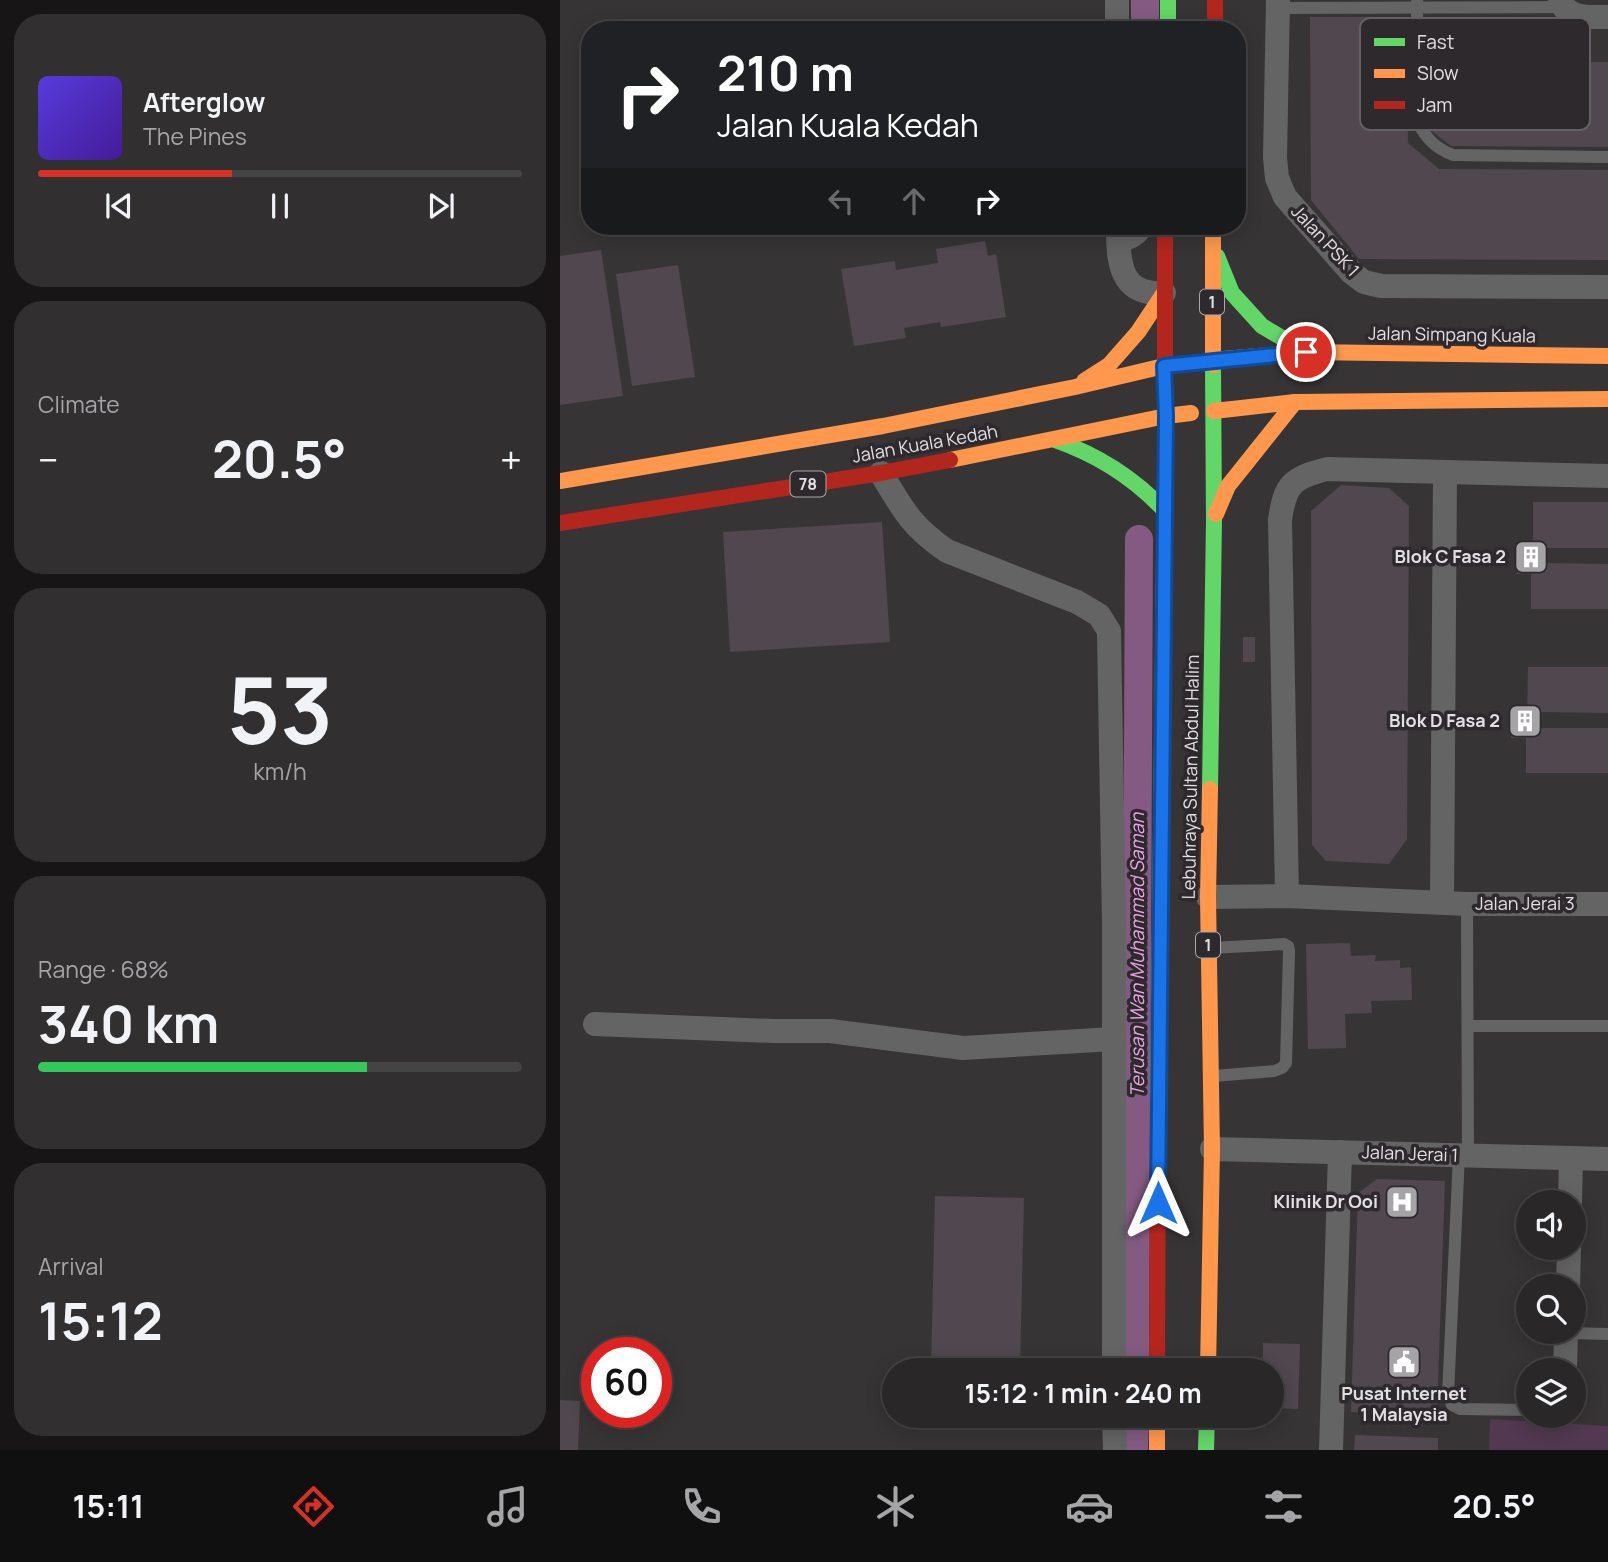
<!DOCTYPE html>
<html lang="en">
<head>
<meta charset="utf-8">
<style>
	:root { --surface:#292728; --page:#312f30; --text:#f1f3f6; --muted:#a5a5a8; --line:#454445; --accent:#d93025 }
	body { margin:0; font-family:Manrope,sans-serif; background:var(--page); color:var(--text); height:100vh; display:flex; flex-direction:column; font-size:26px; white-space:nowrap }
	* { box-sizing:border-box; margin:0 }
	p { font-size:23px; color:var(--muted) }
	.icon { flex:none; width:38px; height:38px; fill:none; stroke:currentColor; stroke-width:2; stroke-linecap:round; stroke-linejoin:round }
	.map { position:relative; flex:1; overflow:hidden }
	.side { display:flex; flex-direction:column; gap:14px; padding:14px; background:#171516; width:560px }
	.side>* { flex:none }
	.guide { position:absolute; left:21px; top:21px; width:665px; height:214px; border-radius:28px; box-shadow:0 4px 18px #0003,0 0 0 2px var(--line); background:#202124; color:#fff; overflow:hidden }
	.fabs { position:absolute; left:956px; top:1190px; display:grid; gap:14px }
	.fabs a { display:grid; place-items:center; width:70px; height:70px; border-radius:50%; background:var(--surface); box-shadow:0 4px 18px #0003,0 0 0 2px var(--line); font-size:35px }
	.speed { position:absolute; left:21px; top:1337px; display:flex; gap:14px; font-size:35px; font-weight:700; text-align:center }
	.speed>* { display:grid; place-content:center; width:91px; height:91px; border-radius:50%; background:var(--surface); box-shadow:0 4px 18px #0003,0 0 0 2px var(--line); line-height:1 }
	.speed .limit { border:10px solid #d22; background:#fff; color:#111 }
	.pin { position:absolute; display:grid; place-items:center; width:60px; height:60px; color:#fff; margin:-30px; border:4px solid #fff; border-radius:50%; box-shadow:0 2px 7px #0007 }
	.me { position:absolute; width:77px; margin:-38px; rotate:0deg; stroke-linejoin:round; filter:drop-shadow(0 0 5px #0008) }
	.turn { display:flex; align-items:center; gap:24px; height:147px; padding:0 21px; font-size:32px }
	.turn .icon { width:91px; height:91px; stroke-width:2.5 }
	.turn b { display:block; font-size:49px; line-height:60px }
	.lanes { display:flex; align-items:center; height:66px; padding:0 21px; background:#0003; justify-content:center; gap:35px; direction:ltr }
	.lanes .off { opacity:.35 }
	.big { font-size:52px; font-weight:700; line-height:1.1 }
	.side .widget { flex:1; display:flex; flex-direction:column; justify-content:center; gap:10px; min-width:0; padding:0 24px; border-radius:28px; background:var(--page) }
	.side .dial { align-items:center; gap:0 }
	.dial b { font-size:91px; line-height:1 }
	.song { display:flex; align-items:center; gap:21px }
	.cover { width:84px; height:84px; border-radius:10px; background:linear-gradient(135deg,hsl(250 70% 55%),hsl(260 70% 35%)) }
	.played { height:7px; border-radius:4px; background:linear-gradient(90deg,var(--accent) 40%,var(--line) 40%) }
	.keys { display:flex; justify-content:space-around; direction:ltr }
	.heat { display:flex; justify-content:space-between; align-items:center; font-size:38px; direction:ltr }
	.charge { height:10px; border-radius:5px; background:linear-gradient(90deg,#34c759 68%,var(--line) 0) }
	.trip { position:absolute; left:322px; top:1358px; width:402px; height:70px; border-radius:35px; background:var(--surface); box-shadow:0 4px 18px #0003,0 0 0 2px var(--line); font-weight:700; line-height:70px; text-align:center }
	.menu { display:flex; height:112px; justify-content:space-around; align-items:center; background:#101010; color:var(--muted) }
	.menu .icon { width:49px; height:49px }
	.menu .on { color:var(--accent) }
	.menu b { font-size:32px; color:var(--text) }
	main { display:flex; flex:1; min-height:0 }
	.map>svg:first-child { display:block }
	.green { fill:#523850 }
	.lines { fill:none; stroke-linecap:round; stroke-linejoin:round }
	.canal { stroke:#845a82; stroke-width:28 }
	.building { fill:#50474f }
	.lane { stroke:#646464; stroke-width:12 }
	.street { stroke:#646464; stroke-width:24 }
	.fast { stroke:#63d668; stroke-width:16 }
	.slow { stroke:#ff974d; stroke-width:16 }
	.jam { stroke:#b3261e; stroke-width:16 }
	.route-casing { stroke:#114b97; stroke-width:18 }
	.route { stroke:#1a73e8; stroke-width:12 }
	.labels { text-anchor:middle; stroke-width:7; stroke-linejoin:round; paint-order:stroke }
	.shield { fill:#2d292d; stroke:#aca8ac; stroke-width:2 }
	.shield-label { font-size:16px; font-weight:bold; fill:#e2dfe2 }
	.street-label { font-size:18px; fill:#e2dfe2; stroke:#2d292d }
	.poi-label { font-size:18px; font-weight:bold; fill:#e2dfe2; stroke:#2d292d; text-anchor:end }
	.water-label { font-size:19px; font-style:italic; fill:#e8a4e4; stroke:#2d292d }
	.key { fill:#2d292d; stroke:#636063; stroke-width:2 }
	.key-label { font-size:19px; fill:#e2dfe2 }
</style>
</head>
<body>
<main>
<section class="side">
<div class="widget">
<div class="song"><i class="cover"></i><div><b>Afterglow</b><p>The Pines</p></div></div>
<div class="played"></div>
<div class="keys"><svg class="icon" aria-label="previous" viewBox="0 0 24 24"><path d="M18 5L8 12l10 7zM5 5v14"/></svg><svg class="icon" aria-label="pause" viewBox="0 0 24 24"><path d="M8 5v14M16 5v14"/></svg><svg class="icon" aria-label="next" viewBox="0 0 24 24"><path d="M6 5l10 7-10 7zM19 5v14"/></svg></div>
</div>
<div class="widget"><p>Climate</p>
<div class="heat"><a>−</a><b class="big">20.5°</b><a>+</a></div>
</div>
<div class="widget dial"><b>53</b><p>km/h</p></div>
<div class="widget"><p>Range · 68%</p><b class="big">340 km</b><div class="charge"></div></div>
<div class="widget"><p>Arrival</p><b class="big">15:12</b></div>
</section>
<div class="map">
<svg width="1048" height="1450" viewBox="0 0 1048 1450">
	<rect width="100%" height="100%" fill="#373436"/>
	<polygon class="green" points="930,1419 1048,1426 1048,1450 929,1450"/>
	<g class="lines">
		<g class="canal">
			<polyline points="585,17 585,0"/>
			<polyline points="575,1370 579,539"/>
			<polyline points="574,1450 575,1416"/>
		</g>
	</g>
	<g class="building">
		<polygon points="750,17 847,17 848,143 879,169 1048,170 1048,260 799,259 751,200"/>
		<polygon points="955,18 956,48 968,62 1048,62 1048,147 891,146 870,130 870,19"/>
		<polygon points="425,241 428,256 436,254 446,317 381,327 380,322 344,328 346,338 294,346 281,269 335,261 336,270 378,263 376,249"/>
		<polygon points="41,250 63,396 0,405 0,256"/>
		<polygon points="118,265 135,377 72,386 56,274"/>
		<polygon points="781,485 829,488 849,506 847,839 829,864 766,861 752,845 751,511"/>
		<polygon points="973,502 1048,502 1048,548 985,548 985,563 1048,564 1048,609 971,609 971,574 957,574 956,550 973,550"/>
		<polygon points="322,522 330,642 170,652 163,532"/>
		<rect x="683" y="637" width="12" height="25"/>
		<polygon points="968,667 1048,667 1048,713 980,712 980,728 1048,728 1048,773 966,773 966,738 951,738 951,715 967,715"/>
		<polygon points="790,943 791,956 816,955 815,961 840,960 840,968 851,967 852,1000 811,1001 812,1013 785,1014 786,1048 748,1049 746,944"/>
		<polygon points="817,1179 885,1181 877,1415 791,1412 798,1193"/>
		<polygon points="375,1196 464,1198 460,1370 371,1370"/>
		<polygon points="703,1343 740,1344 738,1409 712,1408 712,1370 703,1370"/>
		<polygon points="0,1400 20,1401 18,1450 0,1450"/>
		<polygon points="795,1435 878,1438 878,1450 794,1450"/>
	</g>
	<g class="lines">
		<g class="lane">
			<path d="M857 0V122C867 139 875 148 893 155L1048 157"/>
			<polyline points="718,8 1003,7"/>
			<path d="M558 246C572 245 582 239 588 226"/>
			<polyline points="907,904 908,1156"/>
			<polyline points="652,948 724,944 728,946 729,951 726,1063 722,1068 714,1071 654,1076"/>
			<polyline points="909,1026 1048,1026"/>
			<polyline points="899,1155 888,1395 892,1405 900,1409 968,1410"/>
			<polyline points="1006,1333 1048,1334"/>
		</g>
		<g class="street">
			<polyline points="557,0 557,30"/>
			<polyline points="718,0 715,158 717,178 725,197 792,273 804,282 821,286 1048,287"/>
			<path d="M1000 0C1007 20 1031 17 1048 17"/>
			<path d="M558 226C558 260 559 296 604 293"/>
			<path d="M321 473C343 510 351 526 387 551L517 602 539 615 549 631 554 925V1370"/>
			<path d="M727 896 720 520C725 484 732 478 767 469L1048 476"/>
			<polyline points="648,897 727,896 907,904 1048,904"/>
			<polyline points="882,902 885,472"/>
			<polyline points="35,1024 213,1031 270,1031 403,1048 554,1039"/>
			<polyline points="652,1149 1048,1159"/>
			<polyline points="1010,1202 1011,1158"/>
			<polyline points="1008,1286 1009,1248"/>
			<polyline points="1005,1370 1006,1332"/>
			<polyline points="554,1416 555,1450"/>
			<polyline points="771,1450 780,1152"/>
		</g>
		<g class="fast">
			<polyline points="608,0 608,30"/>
			<polyline points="657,256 672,293 702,326 746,352"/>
			<path d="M495 440C538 455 573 477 604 510"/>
			<polyline points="650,789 654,520 653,365"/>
			<polyline points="598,1102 605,470"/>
			<polyline points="646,1450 647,1416"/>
		</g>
		<g class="slow">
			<polyline points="653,226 653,365"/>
			<polyline points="652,360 746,352 1048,356"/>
			<polyline points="524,381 549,365 578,332 604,293"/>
			<polyline points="654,411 735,402 1048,399"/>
			<polyline points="390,460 606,416 631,413"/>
			<polyline points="0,481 323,426 515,387 604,366 629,363"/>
			<polyline points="656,514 668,486 735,402"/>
			<polyline points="648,1370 652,1149 648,897 650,789"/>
			<polyline points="597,1416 597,1450"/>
		</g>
		<g class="jam">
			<polyline points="655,0 655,30"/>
			<polyline points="605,226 605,470"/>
			<polyline points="0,523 321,473 390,460"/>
			<polyline points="597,1370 598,1102"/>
		</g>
	</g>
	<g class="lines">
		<defs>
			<polyline id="route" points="598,1203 606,416 604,366 746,352"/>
		</defs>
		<use href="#route" class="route-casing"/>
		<use href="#route" class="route"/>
	</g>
	<defs>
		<symbol id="building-square" viewBox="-11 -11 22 22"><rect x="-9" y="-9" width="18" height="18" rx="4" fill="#a6a3a6" stroke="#2d292d"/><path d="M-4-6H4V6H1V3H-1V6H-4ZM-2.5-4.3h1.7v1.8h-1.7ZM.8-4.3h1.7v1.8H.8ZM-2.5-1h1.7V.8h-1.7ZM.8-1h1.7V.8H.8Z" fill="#fff"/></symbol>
		<symbol id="hospital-square" viewBox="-11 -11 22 22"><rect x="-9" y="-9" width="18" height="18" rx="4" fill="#a6a3a6" stroke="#2d292d"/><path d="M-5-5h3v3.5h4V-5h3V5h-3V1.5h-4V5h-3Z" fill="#fff"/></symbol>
		<symbol id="civic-square" viewBox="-11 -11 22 22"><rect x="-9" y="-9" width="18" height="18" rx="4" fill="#a6a3a6" stroke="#2d292d"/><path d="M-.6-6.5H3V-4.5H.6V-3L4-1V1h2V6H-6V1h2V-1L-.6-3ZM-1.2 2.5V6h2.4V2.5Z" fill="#fff"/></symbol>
	</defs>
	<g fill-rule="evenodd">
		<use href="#building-square" x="952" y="538" width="38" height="38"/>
		<use href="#building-square" x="946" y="702" width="38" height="38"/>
		<use href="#hospital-square" x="823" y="1183" width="38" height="38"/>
		<use href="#civic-square" x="825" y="1343" width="38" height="38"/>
	</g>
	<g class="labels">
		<g class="shield">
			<rect x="640" y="289.5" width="24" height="25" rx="5"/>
			<rect x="230.5" y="471.5" width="35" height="25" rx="5"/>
			<rect x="636" y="932.5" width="24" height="25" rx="5"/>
		</g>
		<g class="shield-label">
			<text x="652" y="308">1</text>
			<text x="248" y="490">78</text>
			<text x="648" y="951">1</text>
		</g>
		<g class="street-label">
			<text transform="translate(765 241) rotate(47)" y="6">Jalan PSK 1</text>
			<text transform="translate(892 335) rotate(1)" y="6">Jalan Simpang Kuala</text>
			<text transform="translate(365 444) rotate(-10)" y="6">Jalan Kuala Kedah</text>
			<text transform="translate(631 777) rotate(-89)" y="6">Lebuhraya Sultan Abdul Halim</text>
			<text x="965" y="910">Jalan Jerai 3</text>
			<text transform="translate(850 1154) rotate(2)" y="6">Jalan Jerai 1</text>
		</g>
		<g class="poi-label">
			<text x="946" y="563">Blok C Fasa 2</text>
			<text x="940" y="727">Blok D Fasa 2</text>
			<text x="818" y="1208">Klinik Dr Ooi</text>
			<text x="844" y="1400" text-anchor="middle">Pusat Internet<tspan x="844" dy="21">1 Malaysia</tspan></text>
		</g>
		<g class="water-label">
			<text transform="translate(577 955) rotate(-90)" y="7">Terusan Wan Muhammad Saman</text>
		</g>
	</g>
	<rect x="800" y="18" width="230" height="112" rx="10" class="key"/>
	<rect x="814" y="38" width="31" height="8" fill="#63d668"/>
	<rect x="814" y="69" width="31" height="9" fill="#ff974d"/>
	<rect x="814" y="101" width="31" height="8" fill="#b3261e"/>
	<g class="key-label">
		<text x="857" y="49">Fast</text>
		<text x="857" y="80">Slow</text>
		<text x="857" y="112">Jam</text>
	</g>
</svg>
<div class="fabs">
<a><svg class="icon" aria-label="sound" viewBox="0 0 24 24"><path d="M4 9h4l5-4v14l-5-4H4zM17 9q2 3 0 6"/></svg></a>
<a><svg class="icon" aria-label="search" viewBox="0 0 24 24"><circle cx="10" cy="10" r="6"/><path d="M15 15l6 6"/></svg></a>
<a><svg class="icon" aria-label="layers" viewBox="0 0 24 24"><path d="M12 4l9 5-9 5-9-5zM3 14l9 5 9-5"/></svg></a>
</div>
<div class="speed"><div class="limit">60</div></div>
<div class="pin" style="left:746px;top:352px;background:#d93025"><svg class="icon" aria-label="arrive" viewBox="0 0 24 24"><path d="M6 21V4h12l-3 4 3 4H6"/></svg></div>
<svg class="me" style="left:598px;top:1203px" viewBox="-20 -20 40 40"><path d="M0-17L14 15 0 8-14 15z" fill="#1a73e8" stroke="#fff" stroke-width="4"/></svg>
<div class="trip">15:12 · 1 min · 240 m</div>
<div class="guide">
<div class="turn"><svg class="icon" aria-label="right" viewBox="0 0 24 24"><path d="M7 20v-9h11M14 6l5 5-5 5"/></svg><div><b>210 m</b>Jalan Kuala Kedah</div></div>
<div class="lanes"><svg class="icon off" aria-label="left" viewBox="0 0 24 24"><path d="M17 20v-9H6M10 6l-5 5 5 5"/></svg><svg class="icon off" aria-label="ahead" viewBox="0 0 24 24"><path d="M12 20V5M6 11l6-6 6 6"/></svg><svg class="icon" aria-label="right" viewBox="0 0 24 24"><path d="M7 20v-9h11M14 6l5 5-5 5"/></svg></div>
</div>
</div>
</main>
<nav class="menu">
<b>15:11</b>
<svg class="icon on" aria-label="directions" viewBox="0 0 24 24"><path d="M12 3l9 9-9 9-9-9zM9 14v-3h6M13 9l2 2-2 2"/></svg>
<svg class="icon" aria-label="music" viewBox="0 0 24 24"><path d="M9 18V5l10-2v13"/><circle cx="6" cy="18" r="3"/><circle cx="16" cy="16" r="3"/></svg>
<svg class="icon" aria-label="phone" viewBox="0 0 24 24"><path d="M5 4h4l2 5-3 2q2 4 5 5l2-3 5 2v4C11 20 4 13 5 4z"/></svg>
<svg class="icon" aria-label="climate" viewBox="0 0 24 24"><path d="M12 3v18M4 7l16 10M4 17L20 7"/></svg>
<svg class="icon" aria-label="car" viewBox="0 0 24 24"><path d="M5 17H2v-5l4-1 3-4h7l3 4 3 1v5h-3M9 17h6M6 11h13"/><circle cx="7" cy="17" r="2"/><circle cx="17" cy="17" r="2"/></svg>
<svg class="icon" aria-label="filters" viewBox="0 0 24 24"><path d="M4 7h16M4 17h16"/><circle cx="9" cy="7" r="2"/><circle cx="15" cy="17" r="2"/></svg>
<b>20.5°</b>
</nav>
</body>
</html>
